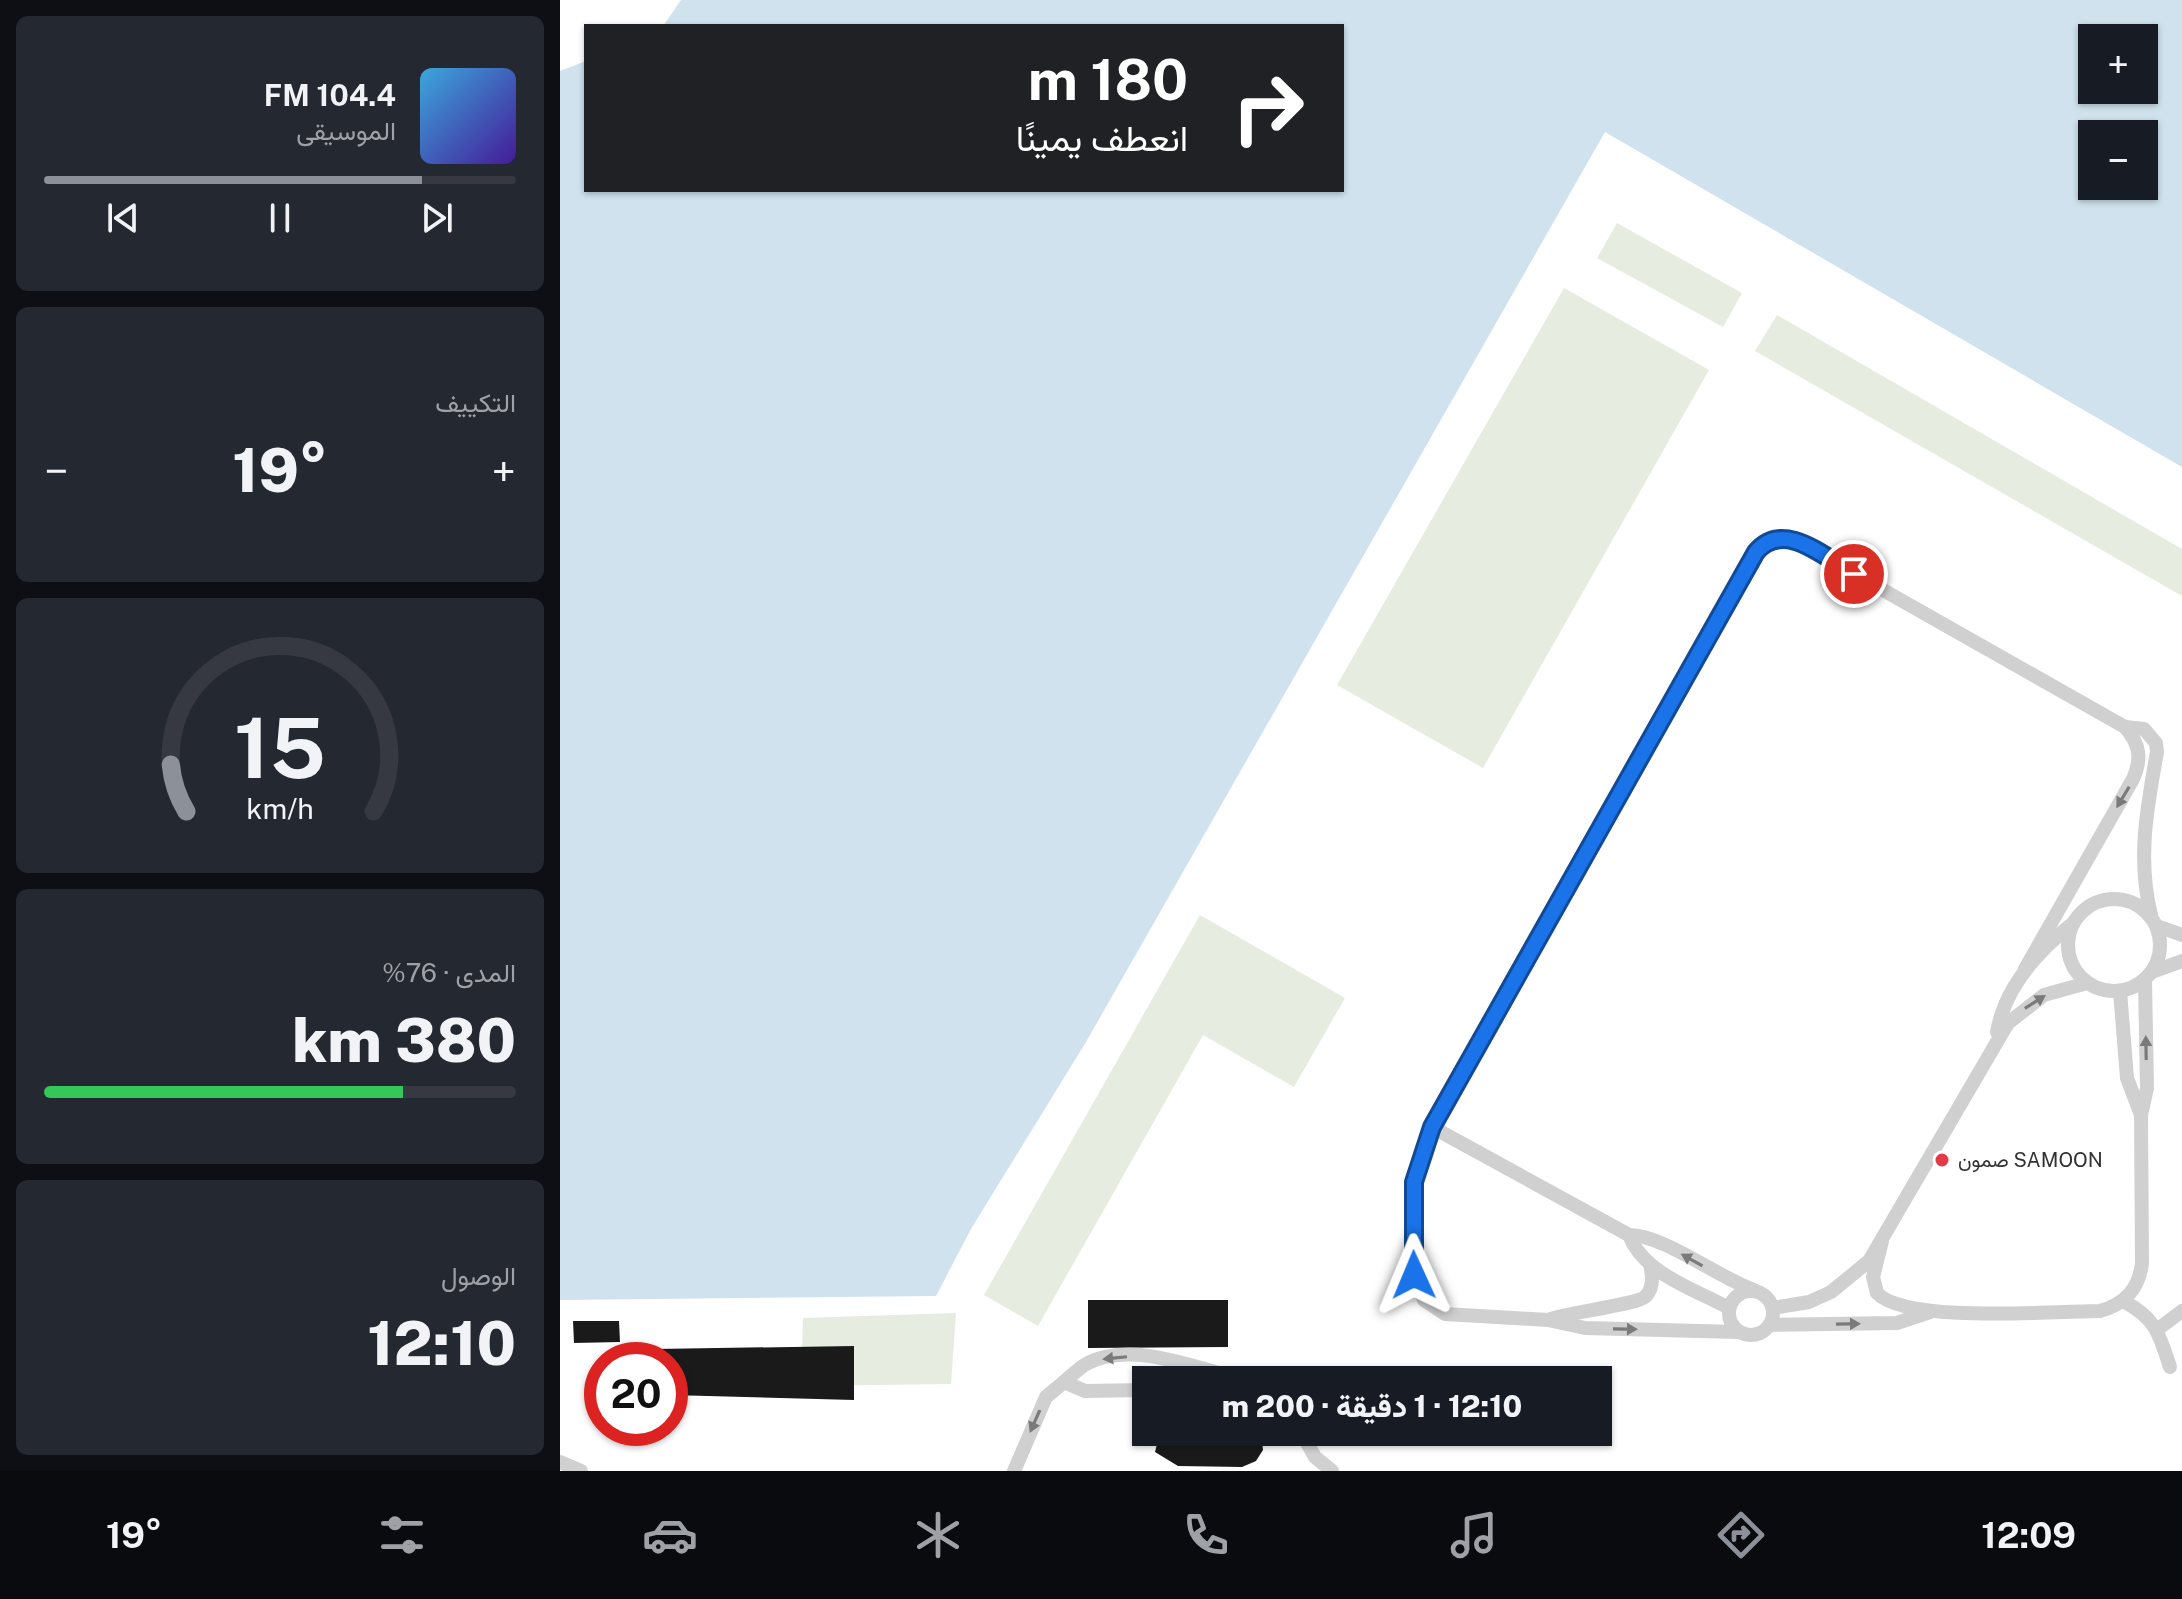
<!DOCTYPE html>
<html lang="ar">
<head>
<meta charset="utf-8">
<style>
	:root { --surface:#171b24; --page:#242831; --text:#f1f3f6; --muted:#9ea1a6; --line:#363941; --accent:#8c9099 }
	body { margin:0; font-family:"Public Sans",Vazirmatn,sans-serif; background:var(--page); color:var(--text); direction:rtl; height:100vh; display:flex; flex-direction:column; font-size:30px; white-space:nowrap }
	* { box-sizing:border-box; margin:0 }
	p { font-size:26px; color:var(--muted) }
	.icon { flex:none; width:44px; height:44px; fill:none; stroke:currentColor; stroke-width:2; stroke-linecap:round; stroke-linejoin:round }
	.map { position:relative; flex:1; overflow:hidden; direction:ltr }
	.details { display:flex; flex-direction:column; gap:16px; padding:16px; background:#0d0f14; width:560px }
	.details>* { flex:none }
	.hud { position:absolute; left:24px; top:24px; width:760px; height:168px; border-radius:0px; box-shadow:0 2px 6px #0004; direction:rtl; background:#202124; color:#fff; overflow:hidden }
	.controls { position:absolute; left:1518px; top:24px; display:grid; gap:16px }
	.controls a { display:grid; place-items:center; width:80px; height:80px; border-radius:0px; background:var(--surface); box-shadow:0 2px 6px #0004; font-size:40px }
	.speed { position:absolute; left:24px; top:1342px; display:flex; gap:16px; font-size:40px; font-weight:700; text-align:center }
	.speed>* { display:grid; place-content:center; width:104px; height:104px; border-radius:50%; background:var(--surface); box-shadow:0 2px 6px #0004; line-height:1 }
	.speed .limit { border:12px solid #d22; background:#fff; color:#111 }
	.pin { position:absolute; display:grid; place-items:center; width:68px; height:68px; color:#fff; margin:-34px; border:4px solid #fff; border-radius:50%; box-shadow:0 2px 8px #0007 }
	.me { position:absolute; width:88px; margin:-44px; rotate:359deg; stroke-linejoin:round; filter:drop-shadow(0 0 6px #0008) }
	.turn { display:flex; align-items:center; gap:28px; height:168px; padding:0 24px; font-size:36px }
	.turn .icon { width:104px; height:104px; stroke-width:2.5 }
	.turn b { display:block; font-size:56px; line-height:68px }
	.big { font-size:60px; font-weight:800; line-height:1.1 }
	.details .tile { flex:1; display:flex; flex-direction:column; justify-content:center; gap:12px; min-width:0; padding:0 28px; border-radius:12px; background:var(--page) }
	.details .dial { align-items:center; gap:0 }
	.dial svg { height:208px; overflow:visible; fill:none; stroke:var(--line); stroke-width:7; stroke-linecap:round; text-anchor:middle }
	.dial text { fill:var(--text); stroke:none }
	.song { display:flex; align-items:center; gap:24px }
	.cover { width:96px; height:96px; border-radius:12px; background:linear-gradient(135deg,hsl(200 70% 55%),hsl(260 70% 35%)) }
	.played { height:8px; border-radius:4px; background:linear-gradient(90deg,var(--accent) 80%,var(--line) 80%) }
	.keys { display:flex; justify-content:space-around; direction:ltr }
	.heat { display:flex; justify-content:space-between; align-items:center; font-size:44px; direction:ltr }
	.charge { height:12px; border-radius:6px; background:linear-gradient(90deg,#34c759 76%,var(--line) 0) }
	.trip { position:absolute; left:572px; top:1366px; width:480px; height:80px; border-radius:0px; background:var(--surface); box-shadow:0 2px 6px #0004; font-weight:800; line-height:80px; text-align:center; direction:rtl }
	.tab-bar { display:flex; height:128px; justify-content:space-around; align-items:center; background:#090b0e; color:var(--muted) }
	.tab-bar .icon { width:56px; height:56px }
	.tab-bar .selected { color:var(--accent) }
	.tab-bar b { font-size:36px; color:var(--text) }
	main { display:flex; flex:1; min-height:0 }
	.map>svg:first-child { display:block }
	.green { fill:#e6ecdf }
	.water { fill:#cfe2ee; fill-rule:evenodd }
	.building { fill:#1a1a1a }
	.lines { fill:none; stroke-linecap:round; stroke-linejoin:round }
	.lane { stroke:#d0d0d0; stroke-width:14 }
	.oneway { fill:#7a7a7a }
	.route-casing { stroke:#114b97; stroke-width:20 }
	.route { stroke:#1a73e8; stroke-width:14 }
	.poi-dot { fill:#e63946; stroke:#fff; stroke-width:3 }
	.labels { text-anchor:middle; stroke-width:8; stroke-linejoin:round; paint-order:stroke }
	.poi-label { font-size:20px; fill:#333; stroke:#fff; text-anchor:start }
</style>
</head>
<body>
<main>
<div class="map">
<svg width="1622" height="1471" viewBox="0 0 1622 1471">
	<rect width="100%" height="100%" fill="#fff"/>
	<g class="green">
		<polygon points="1057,223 1182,293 1163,327 1037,258"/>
		<polygon points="1004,288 1149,370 923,768 777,685"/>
		<polygon points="1217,315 1622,549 1622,596 1195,351"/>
		<polygon points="640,915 785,998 734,1087 643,1035 478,1326 424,1295"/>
		<polygon points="396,1313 391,1384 241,1386 243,1318"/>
	</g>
	<path class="water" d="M121 0H1622V467L1045 132 526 1042 411 1229 376 1296 0 1300V71L26 61V190H782V26H103ZM1532 38H1584V90H1532ZM1532 134H1584V186H1532Z"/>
	<g class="building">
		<polygon points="528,1300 668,1300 668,1347 528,1348"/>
		<polygon points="13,1321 59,1321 60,1342 14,1343"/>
		<polygon points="294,1346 294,1400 110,1395 110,1360 95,1360 95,1349"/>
		<polygon points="600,1432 701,1432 703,1450 696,1461 682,1467 618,1466 595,1452"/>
	</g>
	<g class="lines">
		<g class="lane">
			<path d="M1565 727 1584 729 1596 743 1597 752C1587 808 1577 859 1591 915"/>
			<circle cx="1554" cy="945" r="46"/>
			<polyline points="1597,926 1622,935"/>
			<polyline points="1592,972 1622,961"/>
			<polyline points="1560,991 1567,1078 1581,1115"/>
			<path d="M1437 1032C1445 987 1478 951 1512 924"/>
			<path d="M872 1127 1069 1235C1104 1235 1157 1277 1194 1290"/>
			<path d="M1069 1235C1084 1274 1134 1289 1169 1308"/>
			<path d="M1322 1241 1313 1277 1317 1293C1346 1324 1495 1311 1540 1311 1565 1304 1579 1289 1582 1263L1581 1115 1587 1088 1585 980"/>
			<circle cx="1191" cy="1313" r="22"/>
			<path d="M1563 1301C1596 1318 1599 1334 1610 1367"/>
			<polyline points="1213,1308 1249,1302 1271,1292 1309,1261 1448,1023 1484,995 1527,983"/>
			<path d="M988 1320C1007 1312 1078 1305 1086 1296 1094 1287 1093 1276 1090 1265"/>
			<polyline points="1210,1325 1337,1323 1370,1312"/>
			<polyline points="1598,1329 1622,1311"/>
			<path d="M1178 1332 1025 1328 988 1320 885 1314 864 1300 854 1275V1182L872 1127 1204 543C1218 536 1226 536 1240 543L1565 727C1580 744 1582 759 1573 779L1465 969"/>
			<path d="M504 1382C511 1376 520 1367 528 1363 574 1340 640 1370 685 1380"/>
			<polyline points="741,1432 755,1457 772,1471"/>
			<polyline points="0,1462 21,1471"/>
			<polyline points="454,1471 486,1397 504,1382 525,1391 586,1390"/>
		</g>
	</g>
	<defs><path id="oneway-solid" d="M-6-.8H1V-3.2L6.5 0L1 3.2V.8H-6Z" transform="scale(2)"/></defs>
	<g class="oneway">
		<use href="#oneway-solid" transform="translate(1563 797) rotate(121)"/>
		<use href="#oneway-solid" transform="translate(1475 1002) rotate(-32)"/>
		<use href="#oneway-solid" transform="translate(1586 1048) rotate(-91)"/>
		<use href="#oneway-solid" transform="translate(1132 1260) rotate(-151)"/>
		<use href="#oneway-solid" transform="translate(1288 1324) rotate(-1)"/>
		<use href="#oneway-solid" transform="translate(1065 1329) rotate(1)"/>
		<use href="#oneway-solid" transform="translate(555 1358) rotate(174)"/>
		<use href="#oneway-solid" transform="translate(475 1421) rotate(114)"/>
	</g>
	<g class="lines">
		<defs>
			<path id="route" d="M854 1275V1182L872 1127 1196 552C1224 519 1264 557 1294 574"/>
		</defs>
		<use href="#route" class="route-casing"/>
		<use href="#route" class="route"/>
	</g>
	<circle class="poi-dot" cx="1382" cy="1160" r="8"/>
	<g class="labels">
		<g class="poi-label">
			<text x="1398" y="1167">صمون SAMOON</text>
		</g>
	</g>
</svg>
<div class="controls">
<a>+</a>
<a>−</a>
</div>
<div class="speed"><div class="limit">20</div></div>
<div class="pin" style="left:1294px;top:574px;background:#d93025"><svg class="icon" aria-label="arrive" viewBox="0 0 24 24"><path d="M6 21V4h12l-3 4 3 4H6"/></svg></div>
<svg class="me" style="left:854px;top:1275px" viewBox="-20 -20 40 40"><path d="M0-17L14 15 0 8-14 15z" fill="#1a73e8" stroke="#fff" stroke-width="4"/></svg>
<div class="trip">12:10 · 1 دقيقة · 200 m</div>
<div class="hud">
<div class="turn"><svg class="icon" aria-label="right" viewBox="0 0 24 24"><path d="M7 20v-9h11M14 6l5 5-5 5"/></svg><div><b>180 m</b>انعطف يمينًا</div></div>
</div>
</div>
<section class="details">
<div class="tile">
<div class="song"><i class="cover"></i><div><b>104.4 FM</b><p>الموسيقى</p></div></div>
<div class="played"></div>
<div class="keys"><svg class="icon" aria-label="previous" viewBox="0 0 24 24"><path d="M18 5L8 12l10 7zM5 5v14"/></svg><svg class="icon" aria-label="pause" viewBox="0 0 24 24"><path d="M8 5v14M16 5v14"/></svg><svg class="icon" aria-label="next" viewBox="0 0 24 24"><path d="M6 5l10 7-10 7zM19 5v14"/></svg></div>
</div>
<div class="tile"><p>التكييف</p>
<div class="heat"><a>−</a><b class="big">19°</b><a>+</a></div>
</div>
<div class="tile dial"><svg viewBox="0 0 100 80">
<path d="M14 69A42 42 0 1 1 86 69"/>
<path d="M14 69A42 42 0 0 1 8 51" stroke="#8c9099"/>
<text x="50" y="56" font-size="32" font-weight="700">15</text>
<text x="50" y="72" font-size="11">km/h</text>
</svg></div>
<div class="tile"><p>المدى · 76%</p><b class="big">380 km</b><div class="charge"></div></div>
<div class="tile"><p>الوصول</p><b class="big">12:10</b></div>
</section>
</main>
<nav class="tab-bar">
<b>12:09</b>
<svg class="icon selected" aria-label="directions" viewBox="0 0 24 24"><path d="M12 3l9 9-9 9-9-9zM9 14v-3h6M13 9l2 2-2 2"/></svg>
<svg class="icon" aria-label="music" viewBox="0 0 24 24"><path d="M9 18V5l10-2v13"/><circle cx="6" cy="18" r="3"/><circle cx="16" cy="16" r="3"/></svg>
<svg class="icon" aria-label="phone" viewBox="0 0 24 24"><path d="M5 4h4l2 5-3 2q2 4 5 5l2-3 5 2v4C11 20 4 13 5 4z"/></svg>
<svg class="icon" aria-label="climate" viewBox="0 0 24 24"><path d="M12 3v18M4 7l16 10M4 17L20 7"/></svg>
<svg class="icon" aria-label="car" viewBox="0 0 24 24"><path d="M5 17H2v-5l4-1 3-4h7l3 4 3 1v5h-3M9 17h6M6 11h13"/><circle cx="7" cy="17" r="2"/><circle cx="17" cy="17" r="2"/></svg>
<svg class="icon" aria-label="filters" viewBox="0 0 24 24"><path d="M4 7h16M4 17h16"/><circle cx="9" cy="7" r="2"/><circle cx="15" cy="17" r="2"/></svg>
<b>19°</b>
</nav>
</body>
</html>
